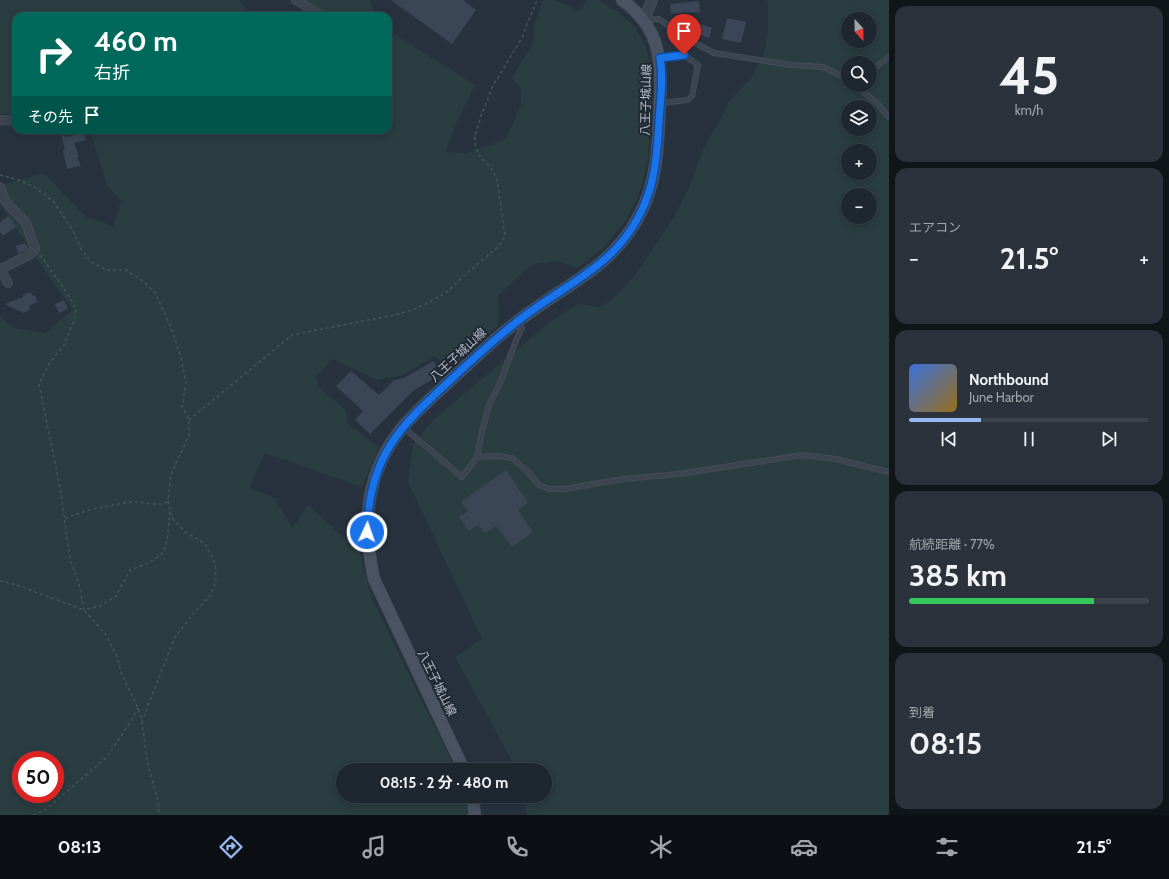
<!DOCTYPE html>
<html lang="ja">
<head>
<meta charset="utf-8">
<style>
	:root { --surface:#1e262f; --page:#2b323b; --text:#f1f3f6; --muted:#a1a5aa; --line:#3c434b; --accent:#96b9f1 }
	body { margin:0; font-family:Cabin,"Noto Sans JP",sans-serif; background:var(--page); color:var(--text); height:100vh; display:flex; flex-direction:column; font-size:15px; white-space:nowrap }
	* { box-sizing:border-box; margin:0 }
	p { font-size:13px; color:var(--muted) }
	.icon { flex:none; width:22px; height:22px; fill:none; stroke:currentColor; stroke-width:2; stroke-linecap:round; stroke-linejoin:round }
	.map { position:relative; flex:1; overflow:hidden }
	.drawer { display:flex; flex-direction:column; gap:6px; padding:6px; background:#10151a; width:280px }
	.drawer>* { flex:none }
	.hud { position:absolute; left:12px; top:12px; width:380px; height:122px; border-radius:12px; box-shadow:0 2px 10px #0003,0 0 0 1px var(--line); background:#00695c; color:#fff; overflow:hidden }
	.needle { width:26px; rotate:158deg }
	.controls { position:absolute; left:841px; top:12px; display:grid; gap:8px }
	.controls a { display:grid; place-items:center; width:36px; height:36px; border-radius:50%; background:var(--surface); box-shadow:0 2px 10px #0003,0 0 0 1px var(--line); font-size:20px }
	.speed { position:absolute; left:12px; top:751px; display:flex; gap:8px; font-size:20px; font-weight:700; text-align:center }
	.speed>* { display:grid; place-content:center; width:52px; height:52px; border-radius:50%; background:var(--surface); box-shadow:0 2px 10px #0003,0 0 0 1px var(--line); line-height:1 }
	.speed .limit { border:6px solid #d22; background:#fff; color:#111 }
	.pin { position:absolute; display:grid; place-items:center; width:34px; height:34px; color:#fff; margin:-41px -17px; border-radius:50% 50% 50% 0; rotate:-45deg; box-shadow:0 0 4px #0007 }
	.pin .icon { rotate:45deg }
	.me { position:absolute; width:44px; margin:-22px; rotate:3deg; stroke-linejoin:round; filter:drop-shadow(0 0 3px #0008) }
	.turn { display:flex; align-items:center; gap:14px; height:84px; padding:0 16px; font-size:18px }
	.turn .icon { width:52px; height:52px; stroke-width:2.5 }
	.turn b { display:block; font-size:28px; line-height:34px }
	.then { display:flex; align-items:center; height:38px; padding:0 16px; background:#0003; gap:8px; font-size:15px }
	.big { font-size:30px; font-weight:700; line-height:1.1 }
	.drawer .tile { flex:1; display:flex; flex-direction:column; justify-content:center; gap:6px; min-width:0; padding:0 14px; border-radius:12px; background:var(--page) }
	.drawer .dial { align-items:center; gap:0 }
	.dial b { font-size:52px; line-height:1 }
	.song { display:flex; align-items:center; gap:12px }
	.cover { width:48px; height:48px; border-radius:6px; background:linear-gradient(135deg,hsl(220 70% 55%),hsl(40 70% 35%)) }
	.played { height:4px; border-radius:2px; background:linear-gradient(90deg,var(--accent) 30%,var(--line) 30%) }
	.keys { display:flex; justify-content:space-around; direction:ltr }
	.heat { display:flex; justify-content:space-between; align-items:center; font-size:22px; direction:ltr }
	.charge { height:6px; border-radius:3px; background:linear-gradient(90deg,#34c759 77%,var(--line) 0) }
	.trip { position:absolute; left:336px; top:763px; width:216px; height:40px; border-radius:20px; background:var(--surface); box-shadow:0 2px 10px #0003,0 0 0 1px var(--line); font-weight:700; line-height:40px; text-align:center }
	.menu { display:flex; height:64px; justify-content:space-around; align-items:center; background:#0c0f13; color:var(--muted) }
	.menu .icon { width:28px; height:28px }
	.menu .current { color:var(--accent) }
	.menu b { font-size:18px; color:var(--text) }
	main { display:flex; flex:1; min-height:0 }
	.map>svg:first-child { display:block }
	.green { fill:#2a3d40; fill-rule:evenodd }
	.building { fill:#3a4655 }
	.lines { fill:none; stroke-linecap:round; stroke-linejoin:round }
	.service-casing { stroke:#454d58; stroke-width:6 }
	.minor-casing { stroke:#454d58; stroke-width:10 }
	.tertiary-casing { stroke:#454d58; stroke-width:12 }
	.secondary-casing { stroke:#454d58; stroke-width:13 }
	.path { stroke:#435658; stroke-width:1.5; stroke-dasharray:3 3; stroke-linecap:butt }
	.service { stroke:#3c444f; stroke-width:4 }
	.minor { stroke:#3c444f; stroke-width:8 }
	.tertiary { stroke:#3c444f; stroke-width:10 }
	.secondary { stroke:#4a5362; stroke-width:11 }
	.route-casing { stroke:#114b97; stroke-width:10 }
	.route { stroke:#1a73e8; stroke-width:7 }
	.labels { text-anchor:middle; stroke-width:4; stroke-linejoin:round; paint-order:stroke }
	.street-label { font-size:12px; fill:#b8bfca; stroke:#202934 }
</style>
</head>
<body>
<main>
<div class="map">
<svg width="889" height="815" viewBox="0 0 889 815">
	<rect width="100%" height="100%" fill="#28323f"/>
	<g class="green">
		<polygon points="0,0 240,0 251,16 16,16 16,117 0,113"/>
		<polygon points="300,0 370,0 375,16 325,16"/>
		<path d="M543 0H556L580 11 586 0H598L617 11 636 29 647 49 651 72 650 130 648 158 641 189 626 220 605 246 578 268 556 261 531 265 497 297 499 312 497 326 450 369 435 356 403 375 377 380 332 359 316 378 321 389 346 410 348 424 379 447 362 487 265 453 249 488 275 498 292 528 308 505 360 552 363 568 373 601 456 770H343V796H466L469 815H0V316L12 327 45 333 72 310 4 211 2 185 44 173 85 216 113 226 121 201 108 187 90 131 87 130H388V30L475 85 456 124 446 152 467 153 506 139 521 105V90L512 77 532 45 535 37 533 28ZM21 760H55V794H21Z"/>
		<path d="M767 0H889V815H527L523 796H545V770H517L455 657 482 639 408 482 413 445 435 418 551 321 578 304 600 307 612 300 635 275 675 215 688 190 704 147 722 117 729 101 751 78 765 51 768 27V5ZM848 19H870V41H848ZM848 63H870V85H848ZM848 107H870V129H848ZM848 151H870V173H848ZM848 195H870V217H848Z"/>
	</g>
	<g class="building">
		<polygon points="391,0 463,0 476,10 452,44"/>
		<polygon points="699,1 700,12 671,14 670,4"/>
		<polygon points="727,18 746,22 741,43 722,39"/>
		<polygon points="694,22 712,28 709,38 691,32"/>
		<polygon points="84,133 86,140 74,143 79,157 77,157 81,166 67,169 63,151 65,149 61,135 66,137"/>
		<polygon points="8,216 16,227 3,236 0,232 0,222"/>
		<polygon points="25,243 28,249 18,254 16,246"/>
		<polygon points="30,292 33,296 35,295 37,302 29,306 30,310 23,313 5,304 23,297 23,295"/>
		<polygon points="64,300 68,309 59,313 55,304"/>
		<polygon points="433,361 437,366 435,368 439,376 414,390 370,434 355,420 363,411 336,386 351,371 379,395 394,380 404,378"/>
		<polygon points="506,470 528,502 518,510 533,532 512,547 496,526 485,533 478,525 469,531 459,517 468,511 461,502"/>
	</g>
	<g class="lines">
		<defs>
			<g id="service">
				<polyline points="644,20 659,19 686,38 714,53 791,65 823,67 844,77 848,79"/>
				<polyline points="660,58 684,55 698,65 692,96 688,100 661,103"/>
				<polyline points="870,71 889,57"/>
				<polyline points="855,85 877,103 889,117"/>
				<polyline points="403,427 462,477 477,457 482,432 489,405 500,383 517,338 522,328 519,322"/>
				<polyline points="477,457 498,456 512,458 529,473 539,485 549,489 564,489 623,479 679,474 802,455 836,459 889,472"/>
			</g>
			<g id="minor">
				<polyline points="296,0 322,16"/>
				<polyline points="0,120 16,121"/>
				<polyline points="0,187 5,201 26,223 35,249 31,254 1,269"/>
				<polyline points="0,268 8,283"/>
			</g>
			<polyline id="tertiary" points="644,20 652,0"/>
			<g id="secondary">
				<path d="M464 770 374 579C362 524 365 472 403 427 418 409 437 393 454 377 480 353 506 328 536 308 577 279 614 263 639 216 659 180 658 138 660 98 662 56 658 26 622 0"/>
				<polyline points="472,796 475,815"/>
			</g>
		</defs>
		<use href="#service" class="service-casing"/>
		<use href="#minor" class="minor-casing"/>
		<use href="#tertiary" class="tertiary-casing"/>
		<use href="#secondary" class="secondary-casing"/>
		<g class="path">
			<polyline points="0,175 19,180 36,188 54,202 73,231 81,249 91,262 107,270 126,270 143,281 155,293 171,327 181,358 186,383 182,406 189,420 189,435 171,474 168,501 172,518 184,531 205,544 215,563 216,581 210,596 194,613 175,637 142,721"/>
			<path d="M40 255 65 290 76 308 74 320 64 345 50 362 39 384 60 487 70 559 79 584 84 610 100 606 116 596 130 570C139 567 157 560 163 552 168 545 169 521 170 512"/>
			<polyline points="189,420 292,335 394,315 412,310 428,303 448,291 467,273 498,247 505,236 497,179 491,168 479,155 475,144 475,136 481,116 493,86 523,36 527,24 537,0"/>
			<polyline points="65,518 89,510 134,501 151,504 163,504 167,502"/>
			<polyline points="0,581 14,584 84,610 107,636 117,657 122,675 138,708 142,721 147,761 158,801 159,815"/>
			<polyline points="33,815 45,810 106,758 129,724 138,708"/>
		</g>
		<use href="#service" class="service"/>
		<use href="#minor" class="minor"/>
		<use href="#tertiary" class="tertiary"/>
		<use href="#secondary" class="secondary"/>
	</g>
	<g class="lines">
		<defs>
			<path id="route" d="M367 532C369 452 403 424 458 373 483 350 508 327 537 307 577 279 615 262 639 216 655 186 657 155 659 122 660 101 664 79 660 58L684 55"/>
		</defs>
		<use href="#route" class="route-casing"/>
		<use href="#route" class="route"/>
	</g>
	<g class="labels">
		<g class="street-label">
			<text transform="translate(646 100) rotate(-89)" y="4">八王子城山線</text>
			<text transform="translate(458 355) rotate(-43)" y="4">八王子城山線</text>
			<text transform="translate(437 683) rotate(64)" y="4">八王子城山線</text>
		</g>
	</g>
</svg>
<div class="controls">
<a><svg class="needle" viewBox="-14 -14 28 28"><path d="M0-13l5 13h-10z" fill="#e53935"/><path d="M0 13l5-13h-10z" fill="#a1a5aa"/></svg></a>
<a><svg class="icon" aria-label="search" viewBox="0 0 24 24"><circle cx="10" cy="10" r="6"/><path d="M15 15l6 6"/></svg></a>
<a><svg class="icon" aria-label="layers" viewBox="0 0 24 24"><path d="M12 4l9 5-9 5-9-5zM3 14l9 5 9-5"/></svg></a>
<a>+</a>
<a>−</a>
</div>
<div class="speed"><div class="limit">50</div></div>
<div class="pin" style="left:684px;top:55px;background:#d93025"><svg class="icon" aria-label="arrive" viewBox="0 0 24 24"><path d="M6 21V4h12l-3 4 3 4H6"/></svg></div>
<svg class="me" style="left:367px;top:532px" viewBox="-20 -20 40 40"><circle r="17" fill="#1a73e8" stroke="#fff" stroke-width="3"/><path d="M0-11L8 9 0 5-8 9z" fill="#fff"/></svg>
<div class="trip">08:15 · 2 分 · 480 m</div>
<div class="hud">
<div class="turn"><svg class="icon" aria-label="right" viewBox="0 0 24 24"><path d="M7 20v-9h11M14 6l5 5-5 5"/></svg><div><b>460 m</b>右折</div></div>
<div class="then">その先<svg class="icon" aria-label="arrive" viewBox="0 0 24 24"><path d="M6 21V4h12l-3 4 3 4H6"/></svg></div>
</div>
</div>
<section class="drawer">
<div class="tile dial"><b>45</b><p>km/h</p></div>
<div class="tile"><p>エアコン</p>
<div class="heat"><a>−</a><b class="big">21.5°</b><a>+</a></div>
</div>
<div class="tile">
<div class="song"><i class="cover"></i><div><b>Northbound</b><p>June Harbor</p></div></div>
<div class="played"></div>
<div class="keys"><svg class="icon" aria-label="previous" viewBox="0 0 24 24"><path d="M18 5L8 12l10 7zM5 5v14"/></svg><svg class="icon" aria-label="pause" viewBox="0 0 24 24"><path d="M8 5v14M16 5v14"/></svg><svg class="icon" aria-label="next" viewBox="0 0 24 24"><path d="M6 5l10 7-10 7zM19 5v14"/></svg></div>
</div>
<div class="tile"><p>航続距離 · 77%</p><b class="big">385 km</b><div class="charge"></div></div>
<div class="tile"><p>到着</p><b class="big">08:15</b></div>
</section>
</main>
<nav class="menu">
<b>08:13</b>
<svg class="icon current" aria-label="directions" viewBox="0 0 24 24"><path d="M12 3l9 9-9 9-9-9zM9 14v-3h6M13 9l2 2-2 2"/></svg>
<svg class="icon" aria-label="music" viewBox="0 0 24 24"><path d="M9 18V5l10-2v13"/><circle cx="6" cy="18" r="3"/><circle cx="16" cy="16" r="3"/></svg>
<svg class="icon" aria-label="phone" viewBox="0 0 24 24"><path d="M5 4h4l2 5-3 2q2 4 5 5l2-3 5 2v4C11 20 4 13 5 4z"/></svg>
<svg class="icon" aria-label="climate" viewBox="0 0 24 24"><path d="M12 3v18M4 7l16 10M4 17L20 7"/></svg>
<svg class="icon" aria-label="car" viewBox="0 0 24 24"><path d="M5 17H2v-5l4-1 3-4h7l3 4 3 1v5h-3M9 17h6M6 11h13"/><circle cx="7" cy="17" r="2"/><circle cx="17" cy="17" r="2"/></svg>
<svg class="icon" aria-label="filters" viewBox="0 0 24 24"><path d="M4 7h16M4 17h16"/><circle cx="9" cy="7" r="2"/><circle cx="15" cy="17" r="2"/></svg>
<b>21.5°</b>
</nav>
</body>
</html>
